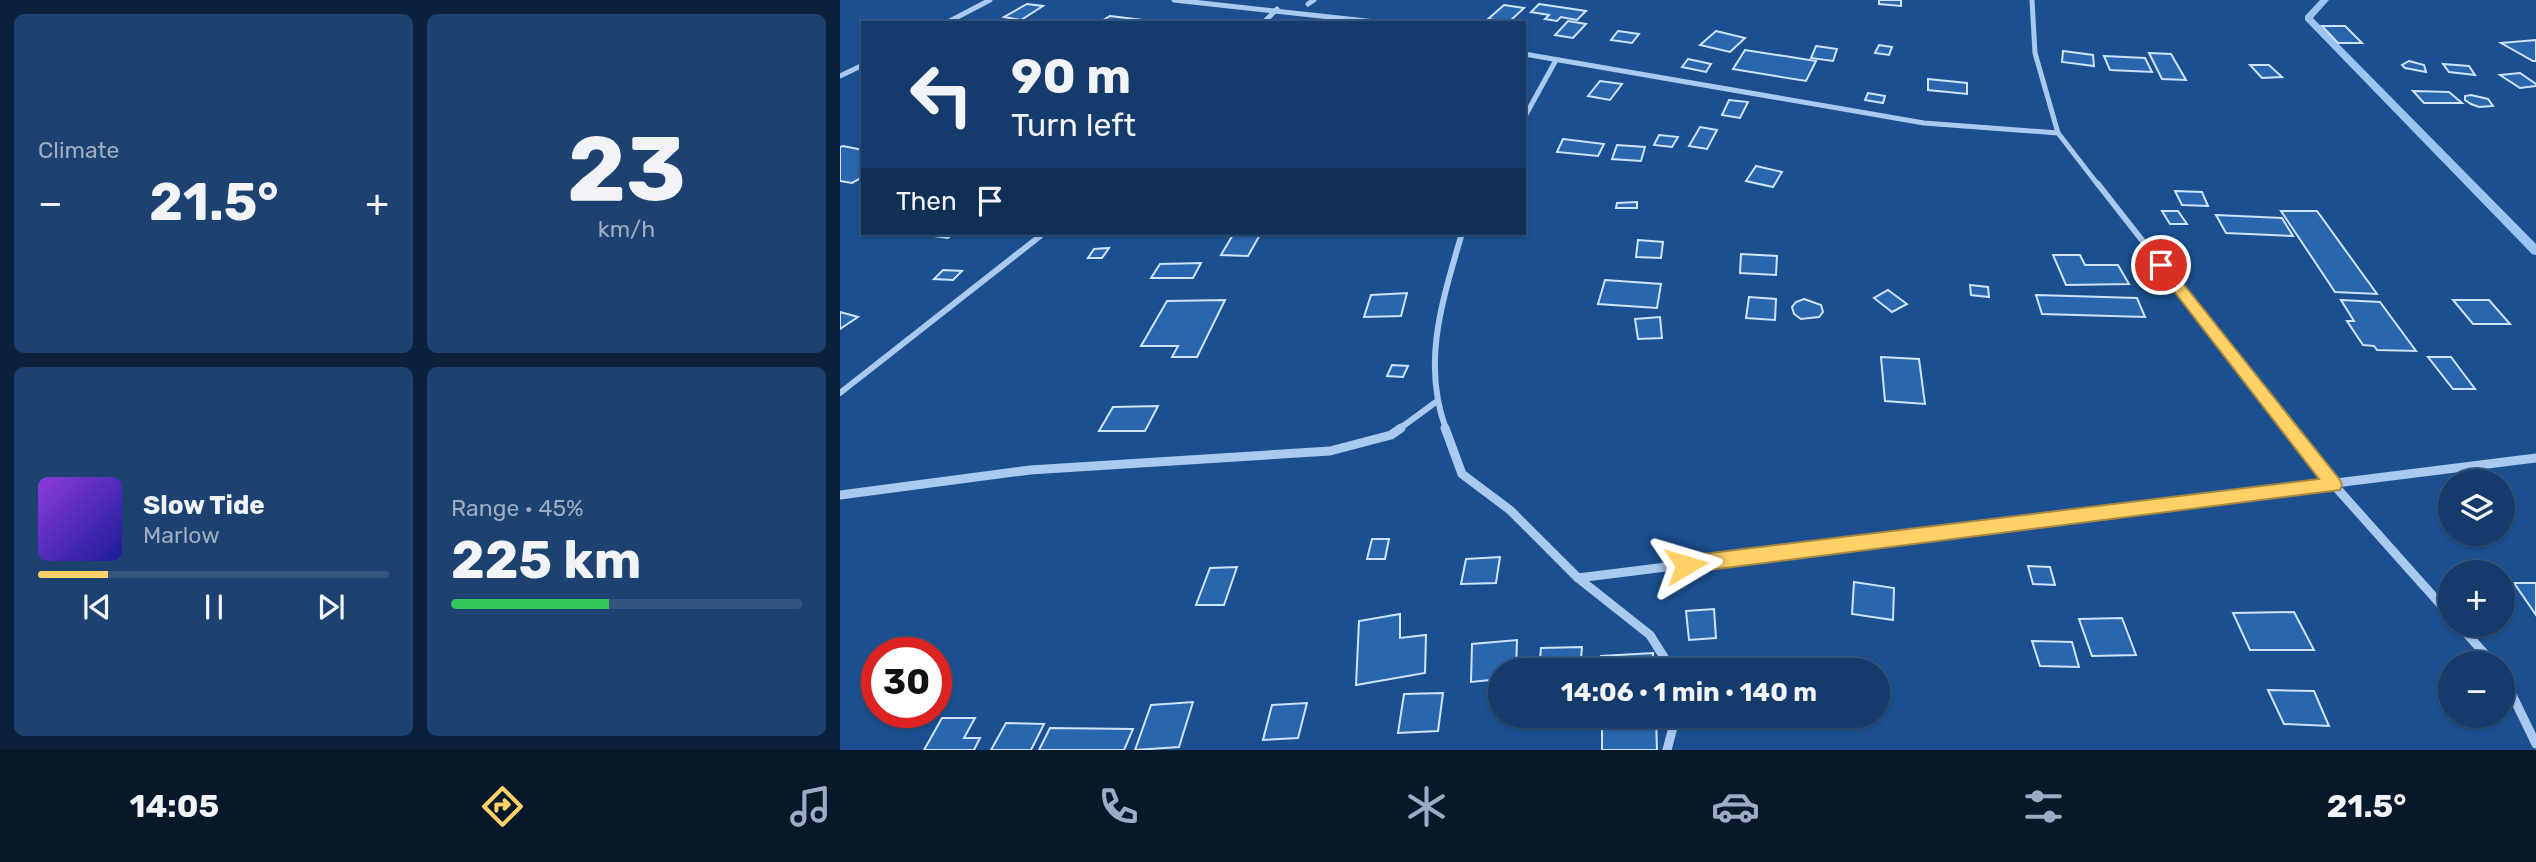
<!DOCTYPE html>
<html lang="en">
<head>
<meta charset="utf-8">
<style>
	:root { --surface:#143b6b; --page:#1d4271; --text:#f1f3f6; --muted:#9dadc1; --line:#33557e; --accent:#ffd166 }
	body { margin:0; font-family:Rubik,sans-serif; background:var(--page); color:var(--text); height:100vh; display:flex; flex-direction:column; font-size:26px; white-space:nowrap }
	* { box-sizing:border-box; margin:0 }
	p { font-size:23px; color:var(--muted) }
	.icon { flex:none; width:38px; height:38px; fill:none; stroke:currentColor; stroke-width:2; stroke-linecap:round; stroke-linejoin:round }
	.map { position:relative; flex:1; overflow:hidden }
	.panel { display:flex; flex-direction:column; gap:14px; padding:14px; background:#0b203b; width:840px }
	.panel>* { flex:none }
	.banner { position:absolute; left:21px; top:21px; width:665px; height:214px; border-radius:0px; box-shadow:0 2px 5px #0004,0 0 0 2px var(--line); background:#143b6b; color:var(--text); overflow:hidden }
	.tools { position:absolute; left:1598px; top:469px; display:grid; gap:14px }
	.tools a { display:grid; place-items:center; width:77px; height:77px; border-radius:50%; background:var(--surface); box-shadow:0 2px 5px #0004,0 0 0 2px var(--line); font-size:35px }
	.speed { position:absolute; left:21px; top:637px; display:flex; gap:14px; font-size:35px; font-weight:700; text-align:center }
	.speed>* { display:grid; place-content:center; width:91px; height:91px; border-radius:50%; background:var(--surface); box-shadow:0 2px 5px #0004,0 0 0 2px var(--line); line-height:1 }
	.speed .limit { border:10px solid #d22; background:#fff; color:#111 }
	.pin { position:absolute; display:grid; place-items:center; width:60px; height:60px; color:#fff; margin:-30px; border:4px solid #fff; border-radius:50%; box-shadow:0 2px 7px #0007 }
	.me { position:absolute; width:77px; margin:-38px; rotate:83deg; stroke-linejoin:round; filter:drop-shadow(0 0 5px #0008) }
	.turn { display:flex; align-items:center; gap:24px; height:147px; padding:0 35px; font-size:32px }
	.turn .icon { width:91px; height:91px; stroke-width:2.5 }
	.turn b { display:block; font-size:49px; line-height:60px }
	.then { display:flex; align-items:center; height:66px; padding:0 35px; background:#0003; gap:14px; font-size:26px }
	.big { font-size:52px; font-weight:700; line-height:1.1 }
	.panel .card { flex:1; display:flex; flex-direction:column; justify-content:center; gap:10px; min-width:0; padding:0 24px; border-radius:10px; background:var(--page) }
	.panel .dial { align-items:center; gap:0 }
	.dial b { font-size:91px; line-height:1 }
	.song { display:flex; align-items:center; gap:21px }
	.cover { width:84px; height:84px; border-radius:10px; background:linear-gradient(135deg,hsl(270 70% 55%),hsl(240 70% 35%)) }
	.played { height:7px; border-radius:4px; background:linear-gradient(90deg,var(--accent) 20%,var(--line) 20%) }
	.keys { display:flex; justify-content:space-around; direction:ltr }
	.heat { display:flex; justify-content:space-between; align-items:center; font-size:38px; direction:ltr }
	.charge { height:10px; border-radius:5px; background:linear-gradient(90deg,#34c759 45%,var(--line) 0) }
	.panel .tiles { flex:1; display:grid; gap:14px; grid-template-columns:repeat(2,1fr) }
	.trip { position:absolute; left:648px; top:658px; width:402px; height:70px; border-radius:35px; background:var(--surface); box-shadow:0 2px 5px #0004,0 0 0 2px var(--line); font-weight:700; line-height:70px; text-align:center }
	.tab-bar { display:flex; height:112px; justify-content:space-around; align-items:center; background:#08182b; color:var(--muted) }
	.tab-bar .icon { width:49px; height:49px }
	.tab-bar .selected { color:var(--accent) }
	.tab-bar b { font-size:32px; color:var(--text) }
	main { display:flex; flex:1; min-height:0 }
	.map>svg:first-child { display:block }
	.lines { fill:none; stroke-linecap:round; stroke-linejoin:round }
	.stream { fill:#9cc4f0; fill-rule:evenodd }
	.building { fill:#2a66ad; stroke:#cfe3fa; stroke-width:2 }
	.minor-far2 { stroke:#a9c9ee; stroke-width:5 }
	.minor-far1 { stroke:#a9c9ee; stroke-width:6 }
	.minor { stroke:#a9c9ee; stroke-width:9 }
	.route { fill:#ffd166; stroke:#a68842; stroke-width:2 }
</style>
</head>
<body>
<main>
<section class="panel">
<div class="tiles">
<div class="card"><p>Climate</p>
<div class="heat"><a>−</a><b class="big">21.5°</b><a>+</a></div>
</div>
<div class="card dial"><b>23</b><p>km/h</p></div>
<div class="card">
<div class="song"><i class="cover"></i><div><b>Slow Tide</b><p>Marlow</p></div></div>
<div class="played"></div>
<div class="keys"><svg class="icon" aria-label="previous" viewBox="0 0 24 24"><path d="M18 5L8 12l10 7zM5 5v14"/></svg><svg class="icon" aria-label="pause" viewBox="0 0 24 24"><path d="M8 5v14M16 5v14"/></svg><svg class="icon" aria-label="next" viewBox="0 0 24 24"><path d="M6 5l10 7-10 7zM19 5v14"/></svg></div>
</div>
<div class="card"><p>Range · 45%</p><b class="big">225 km</b><div class="charge"></div></div>
</div>
</section>
<div class="map">
<svg width="1696" height="750" viewBox="0 0 1696 750">
	<rect width="100%" height="100%" fill="#1b4f8f"/>
	<g class="lines">
		<polygon class="stream" points="1480,0 1489,0 1473,18 1696,244 1696,255 1692,254 1465,20 1465,16"/>
	</g>
	<g class="building">
		<polygon points="1039,0 1061,0 1061,6 1039,4"/>
		<polygon points="187,4 203,6 181,20 164,17"/>
		<polygon points="699,4 746,11 737,20 721,17 717,21 705,19 709,15 691,12"/>
		<polygon points="664,5 684,8 669,22 648,19"/>
		<polygon points="270,16 311,21 258,23"/>
		<polygon points="728,21 746,24 733,38 715,35"/>
		<polygon points="1482,26 1505,26 1522,43 1498,43"/>
		<polygon points="778,31 799,34 792,43 771,40"/>
		<polygon points="876,31 905,38 890,52 860,45"/>
		<polygon points="1696,40 1696,61 1693,61 1661,43"/>
		<polygon points="1039,45 1052,47 1049,55 1035,53"/>
		<polygon points="976,46 997,49 993,61 971,58"/>
		<polygon points="905,50 976,61 966,81 893,69"/>
		<polygon points="1223,51 1253,55 1254,66 1222,62"/>
		<polygon points="1309,53 1331,54 1346,80 1322,79"/>
		<polygon points="1264,56 1305,58 1312,72 1270,70"/>
		<polygon points="848,59 871,64 866,72 842,67"/>
		<polygon points="1569,61 1584,65 1586,72 1565,68 1562,65"/>
		<polygon points="1603,64 1629,66 1635,75 1609,72"/>
		<polygon points="1410,65 1429,65 1442,77 1422,78"/>
		<polygon points="1680,73 1696,84 1696,86 1680,88 1660,75"/>
		<polygon points="1088,79 1127,83 1127,94 1088,90"/>
		<polygon points="760,81 782,84 770,100 748,96"/>
		<polygon points="1573,91 1609,92 1622,103 1584,103"/>
		<polygon points="1028,93 1045,96 1043,103 1025,100"/>
		<polygon points="1631,95 1648,99 1653,106 1639,107 1631,104 1625,100 1625,96"/>
		<polygon points="889,100 908,102 900,118 882,115"/>
		<polygon points="860,127 877,130 867,149 849,146"/>
		<polygon points="819,135 838,137 832,147 814,145"/>
		<polygon points="723,139 764,144 758,156 717,152"/>
		<polygon points="777,145 805,147 801,161 772,159"/>
		<polygon points="3,146 23,150 23,177 12,183 0,181 0,147"/>
		<polygon points="916,166 942,172 933,187 906,181"/>
		<polygon points="1335,191 1362,192 1368,206 1342,205"/>
		<polygon points="797,202 797,208 776,208 777,203"/>
		<polygon points="1322,211 1338,211 1347,224 1330,224"/>
		<polygon points="1441,211 1477,211 1537,294 1495,292"/>
		<polygon points="1376,215 1442,218 1453,236 1386,233"/>
		<polygon points="80,233 114,233 108,238 78,234"/>
		<polygon points="394,233 421,233 408,256 381,255"/>
		<polygon points="798,240 823,242 821,258 796,257"/>
		<polygon points="269,248 262,258 248,258 254,249"/>
		<polygon points="901,254 937,256 936,275 900,273"/>
		<polygon points="1213,255 1240,255 1245,265 1278,265 1289,284 1226,285"/>
		<polygon points="361,263 353,278 311,278 320,264"/>
		<polygon points="103,270 122,271 113,280 94,279"/>
		<polygon points="765,280 821,284 817,308 758,304"/>
		<polygon points="1130,285 1148,287 1149,297 1131,295"/>
		<polygon points="1048,290 1067,304 1052,312 1034,298"/>
		<polygon points="567,293 561,316 524,317 531,295"/>
		<polygon points="1196,295 1297,298 1305,317 1202,314"/>
		<polygon points="909,297 936,299 935,320 906,318"/>
		<polygon points="964,299 981,305 983,312 979,317 961,319 954,314 952,307 956,302"/>
		<polygon points="385,300 357,357 332,357 338,346 301,346 327,301"/>
		<polygon points="1501,300 1540,302 1576,351 1537,350 1534,346 1523,345 1507,321 1514,321"/>
		<polygon points="1613,300 1649,300 1670,324 1633,324"/>
		<polygon points="0,312 18,317 0,329"/>
		<polygon points="820,317 822,338 798,339 795,319"/>
		<polygon points="1041,357 1079,359 1085,404 1045,401"/>
		<polygon points="1588,357 1611,357 1635,389 1613,389"/>
		<polygon points="552,365 568,366 563,377 547,376"/>
		<polygon points="318,406 305,431 259,431 273,407"/>
		<polygon points="532,539 549,539 545,559 527,559"/>
		<polygon points="660,557 656,583 621,584 626,559"/>
		<polygon points="1188,566 1210,567 1215,585 1193,584"/>
		<polygon points="397,567 384,605 356,605 370,568"/>
		<polygon points="1014,582 1054,588 1053,620 1012,614"/>
		<polygon points="1674,583 1696,583 1696,615"/>
		<polygon points="874,609 876,638 849,640 846,611"/>
		<polygon points="1454,612 1474,650 1410,650 1393,613"/>
		<polygon points="560,614 560,638 586,635 585,673 516,685 519,621"/>
		<polygon points="1282,618 1296,655 1252,656 1239,619"/>
		<polygon points="677,640 676,670 660,670 660,679 631,682 632,644"/>
		<polygon points="1192,641 1232,642 1239,667 1200,666"/>
		<polygon points="742,647 740,670 699,670 701,648"/>
		<polygon points="813,653 813,670 761,670 761,656"/>
		<polygon points="1428,690 1474,691 1489,726 1444,724"/>
		<polygon points="603,693 598,731 558,733 564,694"/>
		<polygon points="353,702 339,747 295,750 311,705"/>
		<polygon points="467,703 458,738 423,740 432,705"/>
		<polygon points="762,716 816,716 817,750 762,750"/>
		<polygon points="102,718 135,718 124,738 140,738 134,750 84,750"/>
		<polygon points="166,723 204,724 191,750 151,750"/>
		<polygon points="210,728 293,729 284,750 199,750"/>
	</g>
	<g class="lines">
		<g class="minor-far2">
			<polyline points="334,0 545,23"/>
			<polyline points="1192,0 1195,53 1218,133 1259,186"/>
			<polyline points="468,4 474,0"/>
			<polyline points="106,23 150,0"/>
			<polyline points="423,23 437,9"/>
			<polyline points="684,54 1084,123 1218,133"/>
			<polyline points="0,76 23,65"/>
			<polyline points="684,118 716,60"/>
		</g>
		<g class="minor-far1">
			<polyline points="1258,184 1450,429"/>
			<polyline points="0,393 204,233"/>
			<polyline points="559,429 596,402"/>
			<path d="M606 429C581 362 603 299 622 233"/>
		</g>
		<g class="minor">
			<polyline points="605,428 622,474 670,510 738,578 810,635 832,670"/>
			<polyline points="1449,428 1494,485 1610,615"/>
			<polyline points="0,495 190,470 490,451 551,435 561,428"/>
			<polyline points="738,578 1696,458"/>
			<polyline points="1619,625 1653,663"/>
			<polyline points="1662,674 1696,744"/>
			<polyline points="827,750 836,716"/>
		</g>
	</g>
	<polygon class="route" points="1321,260 1326,262 1500,480 1502,485 1500,490 846,573 839,571 836,565 839,559 846,556 1479,479 1316,268 1314,265"/>
</svg>
<div class="tools">
<a><svg class="icon" aria-label="layers" viewBox="0 0 24 24"><path d="M12 4l9 5-9 5-9-5zM3 14l9 5 9-5"/></svg></a>
<a>+</a>
<a>−</a>
</div>
<div class="speed"><div class="limit">30</div></div>
<div class="pin" style="left:1321px;top:265px;background:#d93025"><svg class="icon" aria-label="arrive" viewBox="0 0 24 24"><path d="M6 21V4h12l-3 4 3 4H6"/></svg></div>
<svg class="me" style="left:846px;top:565px" viewBox="-20 -20 40 40"><path d="M0-17L14 15 0 8-14 15z" fill="#ffd166" stroke="#fff" stroke-width="4"/></svg>
<div class="trip">14:06 · 1 min · 140 m</div>
<div class="banner">
<div class="turn"><svg class="icon" aria-label="left" viewBox="0 0 24 24"><path d="M17 20v-9H6M10 6l-5 5 5 5"/></svg><div><b>90 m</b>Turn left</div></div>
<div class="then">Then<svg class="icon" aria-label="arrive" viewBox="0 0 24 24"><path d="M6 21V4h12l-3 4 3 4H6"/></svg></div>
</div>
</div>
</main>
<nav class="tab-bar">
<b>14:05</b>
<svg class="icon selected" aria-label="directions" viewBox="0 0 24 24"><path d="M12 3l9 9-9 9-9-9zM9 14v-3h6M13 9l2 2-2 2"/></svg>
<svg class="icon" aria-label="music" viewBox="0 0 24 24"><path d="M9 18V5l10-2v13"/><circle cx="6" cy="18" r="3"/><circle cx="16" cy="16" r="3"/></svg>
<svg class="icon" aria-label="phone" viewBox="0 0 24 24"><path d="M5 4h4l2 5-3 2q2 4 5 5l2-3 5 2v4C11 20 4 13 5 4z"/></svg>
<svg class="icon" aria-label="climate" viewBox="0 0 24 24"><path d="M12 3v18M4 7l16 10M4 17L20 7"/></svg>
<svg class="icon" aria-label="car" viewBox="0 0 24 24"><path d="M5 17H2v-5l4-1 3-4h7l3 4 3 1v5h-3M9 17h6M6 11h13"/><circle cx="7" cy="17" r="2"/><circle cx="17" cy="17" r="2"/></svg>
<svg class="icon" aria-label="filters" viewBox="0 0 24 24"><path d="M4 7h16M4 17h16"/><circle cx="9" cy="7" r="2"/><circle cx="15" cy="17" r="2"/></svg>
<b>21.5°</b>
</nav>
</body>
</html>
